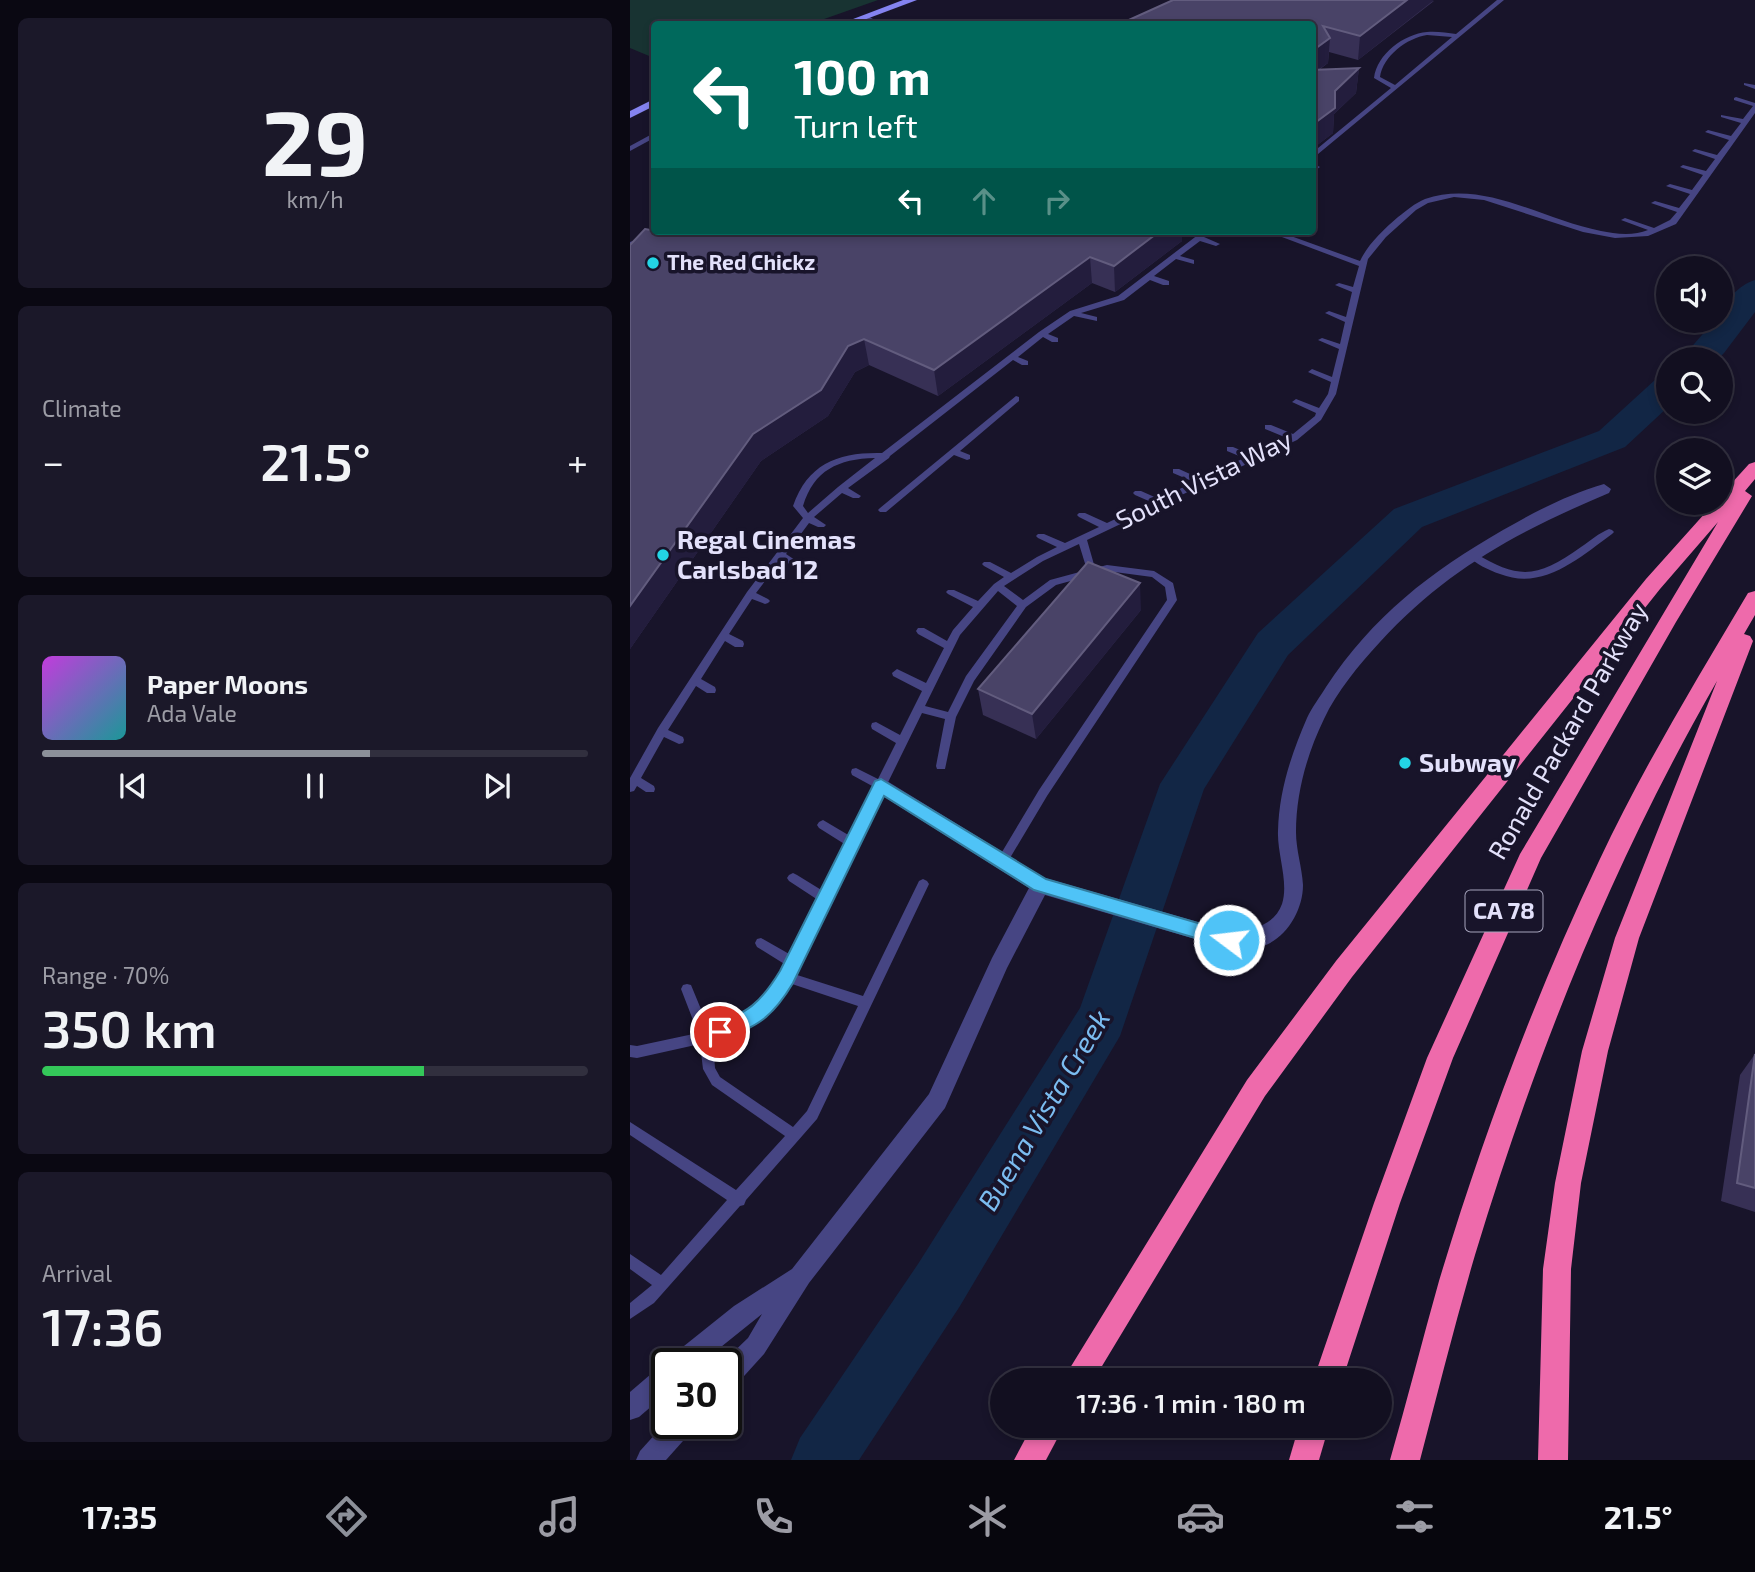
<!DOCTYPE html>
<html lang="en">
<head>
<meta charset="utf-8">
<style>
	:root { --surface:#120f20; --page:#1b1829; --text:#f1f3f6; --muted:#9c9ca5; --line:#312f3e; --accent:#8c9099 }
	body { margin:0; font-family:"Exo 2",sans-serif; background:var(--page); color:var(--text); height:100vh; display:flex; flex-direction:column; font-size:26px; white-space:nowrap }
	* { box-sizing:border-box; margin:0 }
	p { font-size:23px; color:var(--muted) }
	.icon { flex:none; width:38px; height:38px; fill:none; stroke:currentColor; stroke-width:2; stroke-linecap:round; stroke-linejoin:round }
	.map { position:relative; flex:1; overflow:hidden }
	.panel { display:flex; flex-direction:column; gap:18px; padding:18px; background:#0a0812; width:630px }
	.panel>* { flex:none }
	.top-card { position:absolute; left:21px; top:21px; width:665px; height:214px; border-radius:7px; box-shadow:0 4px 10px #0003,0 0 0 2px var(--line); background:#00695c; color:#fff; overflow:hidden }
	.tools { position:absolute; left:1026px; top:256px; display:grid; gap:14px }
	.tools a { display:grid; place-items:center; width:77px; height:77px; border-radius:50%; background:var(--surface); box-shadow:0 4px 10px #0003,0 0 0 2px var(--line); font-size:35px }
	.speed { position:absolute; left:21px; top:1348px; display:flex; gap:14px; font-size:35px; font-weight:700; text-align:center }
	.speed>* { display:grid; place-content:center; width:91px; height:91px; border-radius:50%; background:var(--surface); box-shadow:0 4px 10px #0003,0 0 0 2px var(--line); line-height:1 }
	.speed .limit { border:4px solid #111; border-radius:10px; background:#fff; color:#111 }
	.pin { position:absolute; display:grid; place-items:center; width:60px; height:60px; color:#fff; margin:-30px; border:4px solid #fff; border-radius:50%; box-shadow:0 2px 7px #0007 }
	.me { position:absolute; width:77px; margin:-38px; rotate:285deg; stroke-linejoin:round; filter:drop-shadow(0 0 5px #0008) }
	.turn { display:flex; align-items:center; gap:24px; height:147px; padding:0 28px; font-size:32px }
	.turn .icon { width:91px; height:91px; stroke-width:2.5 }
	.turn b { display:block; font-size:49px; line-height:60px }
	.lanes { display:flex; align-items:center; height:66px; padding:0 28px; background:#0003; justify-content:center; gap:35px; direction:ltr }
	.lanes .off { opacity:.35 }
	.big { font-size:52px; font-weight:600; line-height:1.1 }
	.panel .card { flex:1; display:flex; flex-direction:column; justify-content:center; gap:10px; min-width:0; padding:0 24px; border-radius:10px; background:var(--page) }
	.panel .dial { align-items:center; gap:0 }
	.dial b { font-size:91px; line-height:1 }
	.song { display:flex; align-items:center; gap:21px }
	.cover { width:84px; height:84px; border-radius:10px; background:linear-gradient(135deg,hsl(290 70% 55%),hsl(180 70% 35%)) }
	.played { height:7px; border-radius:4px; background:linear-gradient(90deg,var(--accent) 60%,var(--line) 60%) }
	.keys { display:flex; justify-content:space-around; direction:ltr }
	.heat { display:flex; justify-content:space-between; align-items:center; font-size:38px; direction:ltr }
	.charge { height:10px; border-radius:5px; background:linear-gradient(90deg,#34c759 70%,var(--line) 0) }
	.trip { position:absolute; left:360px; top:1368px; width:402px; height:70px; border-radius:35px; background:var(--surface); box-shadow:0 4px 10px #0003,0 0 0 2px var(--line); font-weight:600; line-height:70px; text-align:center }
	.tab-bar { display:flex; height:112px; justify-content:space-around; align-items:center; background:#07060d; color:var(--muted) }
	.tab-bar .icon { width:49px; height:49px }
	.tab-bar .selected { color:var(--accent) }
	.tab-bar b { font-size:32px; color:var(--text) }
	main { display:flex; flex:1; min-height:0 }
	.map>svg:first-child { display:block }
	.green { fill:#183332 }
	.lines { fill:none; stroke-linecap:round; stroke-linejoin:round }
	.river { fill:#122645; fill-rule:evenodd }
	.lane { fill:#464583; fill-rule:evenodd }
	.street { fill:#464583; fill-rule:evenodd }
	.secondary { fill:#8483f0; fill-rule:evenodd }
	.highway { fill:#ee6aab; fill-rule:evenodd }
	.wall { fill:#373055 }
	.shaded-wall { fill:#231d3d }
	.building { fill:#494367; stroke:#625c7e; stroke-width:2 }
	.route { fill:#4fc3f7; stroke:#337fa1; stroke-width:2 }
	.poi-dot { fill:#23d5e5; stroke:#18142a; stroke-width:2.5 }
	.labels { text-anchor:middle; stroke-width:7; stroke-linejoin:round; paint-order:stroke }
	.far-poi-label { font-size:21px; font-weight:bold; fill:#e3e1fb; stroke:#18142a; text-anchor:start }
	.shield { fill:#18142a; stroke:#a6a4bc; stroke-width:2 }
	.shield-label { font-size:24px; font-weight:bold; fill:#e3e1fb }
	.street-label { font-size:26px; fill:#e3e1fb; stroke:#18142a }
	.poi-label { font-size:26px; font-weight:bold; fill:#e3e1fb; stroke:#18142a; text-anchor:start }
	.water-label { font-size:28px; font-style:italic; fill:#7bbcf0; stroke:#18142a }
</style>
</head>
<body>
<main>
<section class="panel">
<div class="card dial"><b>29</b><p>km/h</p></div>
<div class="card"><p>Climate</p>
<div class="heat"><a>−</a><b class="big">21.5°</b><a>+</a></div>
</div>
<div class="card">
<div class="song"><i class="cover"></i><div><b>Paper Moons</b><p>Ada Vale</p></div></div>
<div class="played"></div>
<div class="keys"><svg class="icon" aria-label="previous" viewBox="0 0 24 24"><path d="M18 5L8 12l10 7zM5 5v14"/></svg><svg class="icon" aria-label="pause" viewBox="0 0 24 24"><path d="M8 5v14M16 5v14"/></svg><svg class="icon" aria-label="next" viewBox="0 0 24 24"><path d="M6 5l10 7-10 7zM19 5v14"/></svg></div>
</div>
<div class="card"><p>Range · 70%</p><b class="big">350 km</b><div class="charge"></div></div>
<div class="card"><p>Arrival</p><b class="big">17:36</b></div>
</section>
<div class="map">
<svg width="1125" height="1460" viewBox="0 0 1125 1460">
	<rect width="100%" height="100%" fill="#18142a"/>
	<polygon class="green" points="0,0 248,0 180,24 24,24 24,58 0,48"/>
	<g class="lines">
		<g class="river">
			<path d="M1125 280V312L1094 353 1088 359H1051L1085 320H1090C1090 304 1110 284 1125 280Z"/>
			<polygon points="1038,376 1038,407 995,447 792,527 658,655 574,789 490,1036 330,1306 229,1460 161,1460 170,1438 288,1264 450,1008 530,784 628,633 764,509 969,431 1026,379"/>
		</g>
		<g class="lane">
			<path d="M867 0H874L682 159V153L761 88 744 78C747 54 774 34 797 32 807 31 817 33 826 34ZM797 35 822 37 765 85 750 77C753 56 777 38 797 35Z"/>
			<polygon points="236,15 250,23 251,24 244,24 234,18 234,16"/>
			<polygon points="1114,83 1125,85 1125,89 1114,85"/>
			<path d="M1106 97 1125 103V113L1046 224 1018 236 985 238 953 232 854 200 824 197 798 203 786 210 756 237 738 259 706 394 691 420 667 440 457 540 465 568 477 565 524 571 543 583 547 600 417 796 377 863 373 865 369 863 367 860 369 857 409 790 537 600 535 587 522 577 477 571 426 585 396 607 344 681 326 717 315 769H307L306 766 315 719 292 713 164 974 233 996 289 881 293 879 297 881 299 884 187 1119 116 1200 114 1205 110 1206 24 1303 0 1319V1303L22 1285 0 1269V1254L31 1275 97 1200 0 1135V1122L106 1190 155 1136 82 1085 73 1069 70 1044 7 1058 0 1057V1045L7 1046 68 1033 51 989 53 985 57 984 61 985 80 1031C123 1017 136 1005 156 965L127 947 125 943 127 939 131 938 161 955 188 900 159 881 157 878 159 875 163 873 167 875 193 891 216 845 189 828 187 825 189 822 193 820 220 836 244 787 222 775 221 772 222 769 226 768 248 779 266 743 242 729 241 726 242 723 246 722 270 735 292 691 263 676 262 673 267 669 296 683 314 648 288 634 286 631 288 628H294L317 641 323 630 343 607 318 594 316 592 318 590H324L348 601 364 584 374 577 354 566 352 564 354 562H360L381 573 407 557 427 547 408 538 406 536 408 534H414L435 543 469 527 449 517 447 515 449 513H455L477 523 521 502 505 495 503 493 505 491H511L529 499 564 482 543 473V469H549L571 479 614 458 597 451V447H603L622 455 657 438 635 429V425H641L663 434 685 416 686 413 662 402 666 399 689 408 698 394 701 382 678 372 682 369 702 377 709 349 688 340 692 338 710 344 715 322 695 313 699 311 716 317 722 292 705 285 709 283 723 287 729 266 636 231H647L730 261C738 244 754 229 768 217 776 211 785 203 795 199 854 179 913 220 971 231 985 234 1004 236 1018 230L991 220 995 218 1024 228 1040 220 1047 212 1021 203 1025 201 1049 208 1060 194 1036 186 1040 184 1062 190 1073 175 1050 167 1053 165 1076 171 1085 159 1062 151 1065 149 1087 155 1099 140 1075 132 1078 130 1101 136 1111 123 1091 117V115L1113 119 1123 106 1104 100V98ZM449 544 457 570 420 580 393 600 374 586 413 561ZM368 591 387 606 336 676 318 712 295 706 330 635ZM159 983 228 1006 177 1111 163 1127 90 1077 85 1068 83 1041C121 1029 140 1019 159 983Z"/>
			<polygon points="24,133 24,138 0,151 0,146"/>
			<polygon points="682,163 690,167 687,169 682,168"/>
			<polygon points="31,231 42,231 0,247 0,242"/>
			<path d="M573 231H582L574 237 590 244 586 246 570 241 550 256 564 260V264L546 259 524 276 539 281V285H533L520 280 494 300 451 313 467 317V321L444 316 418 334 428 338V342H422L413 337 388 357 398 361V365H392L383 360 260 456 259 458 218 488 231 496 229 498H223L212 493 184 517 196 525 194 527H188L179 523 156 554 168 562 166 564H160L151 560 126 593 138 599 140 601 138 603 135 604 122 599 99 634 113 641 114 644 113 647H105L95 641 71 679 85 687 86 690 85 693H77L66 686 38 730 53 737 54 740 53 743 49 744 34 737 11 778 24 786 25 789 24 792H16L7 786 4 791 0 792V778L28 728 117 592 173 518 163 506C178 463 209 452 252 453L409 332 440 311 488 296ZM245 458 208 487 178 513 173 506C184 470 208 459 245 458Z"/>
			<polygon points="386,396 389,397 389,401 330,451 340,455 340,459 337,460 324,455 256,512 250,512 248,510 250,508"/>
			<path d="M979 529 982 530 984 532 982 534C949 558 913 591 870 574 858 570 846 564 837 555L842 552 845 553C890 581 909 577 951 547 960 541 969 533 979 529Z"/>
		</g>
		<g class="street">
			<path d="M974 484 981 489 979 493C889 531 817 569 750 642 729 665 707 691 694 719 677 754 666 793 666 832 666 850 672 867 673 885 673 912 654 943 626 948 617 949 608 948 599 949L415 895 377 968 315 1108 179 1283 134 1354 105 1386 96 1389V1363H92L118 1338 132 1314 71 1363H41L44 1354 104 1306 162 1269 299 1094 362 958 399 888 245 791 242 786 245 781 251 779 257 781 415 878 599 931C619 931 644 927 652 904 659 882 647 854 648 831 649 791 661 755 677 718 682 707 690 697 696 687 743 616 800 572 873 530 904 512 939 494 974 484Z"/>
			<polygon points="37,1365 37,1393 9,1417 0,1420 0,1392 28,1368"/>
			<polygon points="37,1421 64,1423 61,1432 36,1460 6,1460 10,1451"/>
		</g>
		<g class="secondary">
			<polygon points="273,0 287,0 223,24 210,24"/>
			<polygon points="24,99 24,106 0,118 0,111"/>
		</g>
		<g class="highway">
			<polygon points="1125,462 1125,479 1115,491 1122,496 1046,622 911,858 823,1058 770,1203 712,1381 683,1381 744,1203 797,1058 890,854 1088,522 1030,589 722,977 635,1096 463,1381 432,1381 617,1080 706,961 1016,579 1085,502 1090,502 1090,496 1119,464"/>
			<path d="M1125 591V615L1114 634 1120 636 1123 641 1009 938 978 1051 951 1183 941 1269 938 1460H908L913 1269 925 1183 952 1051 985 938 1087 681C981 866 907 1051 845 1255 825 1323 808 1392 790 1460H760C777 1401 792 1341 809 1281 852 1138 905 996 969 861 1012 769 1066 681 1118 593Z"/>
			<polygon points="402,1426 434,1426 416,1460 384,1460"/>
			<polygon points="669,1426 699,1426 689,1460 659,1460"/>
		</g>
	</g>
	<g class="wall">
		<polygon points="804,1 728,60 699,52 698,63 689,70 729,68 726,93 704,114 703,133 682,149 682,24"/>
		<polygon points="47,235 552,241 485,292 462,283 308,396 239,365 225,372 198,416 131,461 0,649 0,245"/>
		<polygon points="511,610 406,739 353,715 348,689"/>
		<polygon points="1125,1054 1125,1212 1091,1201 1110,1075"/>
	</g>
	<g class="shaded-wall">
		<polygon points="777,0 804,0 728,60 730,36"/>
		<polygon points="700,38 698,63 682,74 682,51"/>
		<polygon points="729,68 726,93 704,114 703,133 682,149 682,125 705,91"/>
		<polygon points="530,231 552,231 552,241 485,292 484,266"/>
		<polygon points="460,257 462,283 308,396 304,370"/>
		<polygon points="234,339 239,365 225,372 198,416 131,461 0,649 0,606 123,434 218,346"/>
		<polygon points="510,583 511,610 406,739 402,714"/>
	</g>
	<g class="building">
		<polygon points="543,0 777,0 730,36 693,26 700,38 682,51 682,24 490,24"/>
		<polygon points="729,68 705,91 705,108 682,125 682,70"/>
		<polygon points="15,229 47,235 50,231 530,231 484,266 460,257 304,370 234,339 218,346 191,390 123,434 0,606 0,245"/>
		<polygon points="458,562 510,583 402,714 348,689"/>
		<polygon points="1125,1054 1125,1188 1107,1183"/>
	</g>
	<path class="route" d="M251 779 416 879 599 932 606 935 608 940 606 946 599 948 404 890 254 796 163 983C142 1018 128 1026 90 1041L83 1038 80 1032 83 1026C118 1012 130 1004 150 971L245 781Z"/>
	<g class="poi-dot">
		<circle cx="23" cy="263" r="7"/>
		<circle cx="33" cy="555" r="7"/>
		<circle cx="775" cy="763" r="7"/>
	</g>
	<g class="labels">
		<g class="far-poi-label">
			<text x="37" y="270">The Red Chickz</text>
		</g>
		<rect class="shield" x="835.5" y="890.5" width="77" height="41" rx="5"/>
		<g class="shield-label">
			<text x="874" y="919">CA 78</text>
		</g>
		<g class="street-label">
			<text transform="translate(574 480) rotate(-26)" y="9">South Vista Way</text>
			<text transform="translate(938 731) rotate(-60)" y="9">Ronald Packard Parkway</text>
		</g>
		<g class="poi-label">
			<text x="47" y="549">Regal Cinemas<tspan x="47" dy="30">Carlsbad 12</tspan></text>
			<text x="789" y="772">Subway</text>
		</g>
		<g class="water-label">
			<text transform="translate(414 1110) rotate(-59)" y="10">Buena Vista Creek</text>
		</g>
	</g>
</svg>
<div class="tools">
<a><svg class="icon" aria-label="sound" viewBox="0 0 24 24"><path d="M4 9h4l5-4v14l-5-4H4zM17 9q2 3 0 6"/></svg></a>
<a><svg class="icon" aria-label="search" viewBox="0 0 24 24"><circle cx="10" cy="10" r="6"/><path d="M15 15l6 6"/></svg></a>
<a><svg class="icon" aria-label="layers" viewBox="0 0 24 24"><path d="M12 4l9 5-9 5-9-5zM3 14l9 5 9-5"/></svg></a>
</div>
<div class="speed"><div class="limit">30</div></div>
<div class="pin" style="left:90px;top:1032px;background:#d93025"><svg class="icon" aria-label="arrive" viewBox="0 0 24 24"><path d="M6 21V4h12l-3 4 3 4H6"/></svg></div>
<svg class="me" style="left:599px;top:940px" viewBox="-20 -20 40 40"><circle r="17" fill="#4fc3f7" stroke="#fff" stroke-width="3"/><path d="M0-11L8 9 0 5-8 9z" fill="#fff"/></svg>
<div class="trip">17:36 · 1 min · 180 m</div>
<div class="top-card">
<div class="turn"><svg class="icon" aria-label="left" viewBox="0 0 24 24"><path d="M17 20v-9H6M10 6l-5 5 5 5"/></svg><div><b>100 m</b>Turn left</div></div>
<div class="lanes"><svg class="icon" aria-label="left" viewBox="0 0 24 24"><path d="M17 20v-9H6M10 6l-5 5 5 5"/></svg><svg class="icon off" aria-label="ahead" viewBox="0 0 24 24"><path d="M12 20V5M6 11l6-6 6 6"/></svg><svg class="icon off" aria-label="right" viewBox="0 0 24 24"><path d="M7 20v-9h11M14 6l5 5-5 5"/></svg></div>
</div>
</div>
</main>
<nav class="tab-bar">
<b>17:35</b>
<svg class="icon selected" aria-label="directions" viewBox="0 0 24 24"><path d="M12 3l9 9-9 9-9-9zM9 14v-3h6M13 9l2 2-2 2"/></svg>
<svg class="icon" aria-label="music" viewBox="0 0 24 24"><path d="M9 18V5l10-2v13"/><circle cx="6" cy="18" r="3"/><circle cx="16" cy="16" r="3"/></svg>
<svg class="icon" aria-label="phone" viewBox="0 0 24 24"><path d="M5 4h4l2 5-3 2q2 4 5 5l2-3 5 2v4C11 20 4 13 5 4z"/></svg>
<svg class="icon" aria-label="climate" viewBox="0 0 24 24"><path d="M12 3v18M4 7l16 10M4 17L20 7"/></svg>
<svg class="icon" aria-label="car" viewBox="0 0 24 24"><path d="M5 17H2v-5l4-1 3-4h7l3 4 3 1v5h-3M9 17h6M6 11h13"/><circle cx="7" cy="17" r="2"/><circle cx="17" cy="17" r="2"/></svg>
<svg class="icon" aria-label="filters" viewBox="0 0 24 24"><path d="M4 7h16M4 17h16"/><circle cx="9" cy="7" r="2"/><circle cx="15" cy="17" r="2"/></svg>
<b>21.5°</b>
</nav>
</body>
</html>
